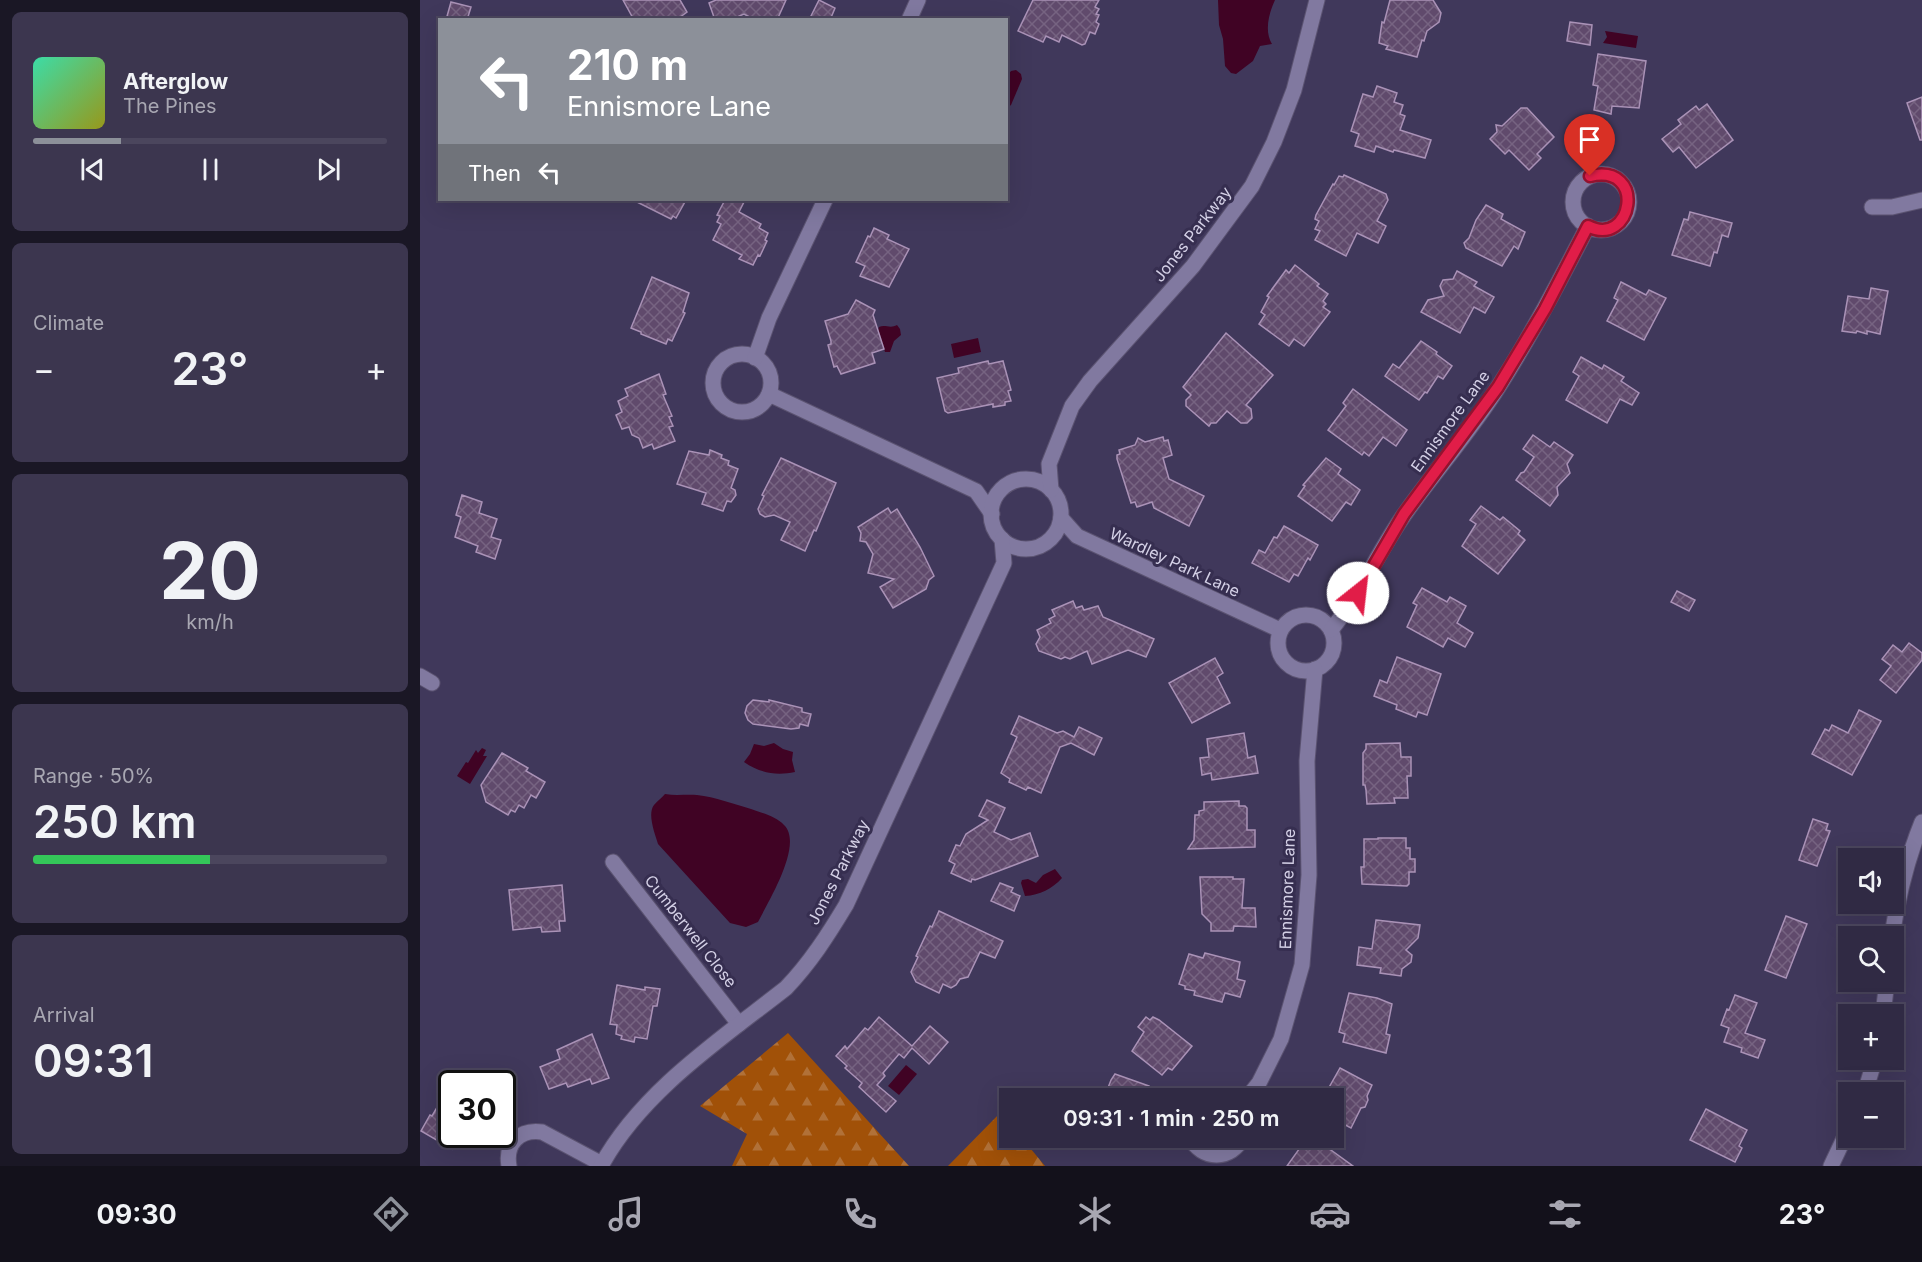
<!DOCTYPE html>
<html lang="en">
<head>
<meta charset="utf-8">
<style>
	:root { --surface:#302a44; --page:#3c364f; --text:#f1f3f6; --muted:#a8a7b2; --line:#4b465d; --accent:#8c9099 }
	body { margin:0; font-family:Inter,sans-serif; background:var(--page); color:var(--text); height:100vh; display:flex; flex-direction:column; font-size:22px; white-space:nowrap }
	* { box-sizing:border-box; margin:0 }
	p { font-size:20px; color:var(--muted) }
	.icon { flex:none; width:33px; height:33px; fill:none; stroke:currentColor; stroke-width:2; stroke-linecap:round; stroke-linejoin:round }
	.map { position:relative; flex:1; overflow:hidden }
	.side { display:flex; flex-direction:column; gap:12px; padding:12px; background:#1a1725; width:420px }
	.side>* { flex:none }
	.banner { position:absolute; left:18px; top:18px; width:570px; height:183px; border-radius:0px; box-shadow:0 6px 24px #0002,0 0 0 2px var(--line); background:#8c9099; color:#fff; overflow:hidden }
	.buttons { position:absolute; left:1418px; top:848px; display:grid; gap:12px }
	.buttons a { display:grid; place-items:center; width:66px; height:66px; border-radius:0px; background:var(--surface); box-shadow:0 6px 24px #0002,0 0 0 2px var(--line); font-size:30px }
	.speed { position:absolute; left:18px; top:1070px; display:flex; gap:12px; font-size:30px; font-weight:700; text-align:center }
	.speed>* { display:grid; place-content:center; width:78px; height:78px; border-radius:50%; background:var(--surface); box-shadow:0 6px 24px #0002,0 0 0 2px var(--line); line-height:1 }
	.speed .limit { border:3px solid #111; border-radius:9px; background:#fff; color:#111 }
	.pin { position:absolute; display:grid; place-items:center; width:51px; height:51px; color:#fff; margin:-62px -26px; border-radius:50% 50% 50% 0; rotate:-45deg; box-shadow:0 0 6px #0007 }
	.pin .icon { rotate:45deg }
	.me { position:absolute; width:66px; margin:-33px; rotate:29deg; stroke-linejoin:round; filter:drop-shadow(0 0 4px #0008) }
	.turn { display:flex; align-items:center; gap:21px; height:126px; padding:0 30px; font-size:27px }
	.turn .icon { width:78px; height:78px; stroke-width:2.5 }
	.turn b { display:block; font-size:42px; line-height:51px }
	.then { display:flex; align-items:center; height:57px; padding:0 30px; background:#0003; gap:12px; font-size:22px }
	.big { font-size:45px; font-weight:600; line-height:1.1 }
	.side .widget { flex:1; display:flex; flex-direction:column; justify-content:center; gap:9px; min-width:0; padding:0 21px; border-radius:9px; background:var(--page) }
	.side .dial { align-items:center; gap:0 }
	.dial b { font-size:78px; line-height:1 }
	.song { display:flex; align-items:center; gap:18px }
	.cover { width:72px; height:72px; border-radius:9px; background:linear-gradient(135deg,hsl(160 70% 55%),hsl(60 70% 35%)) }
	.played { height:6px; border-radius:3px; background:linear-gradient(90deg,var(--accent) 25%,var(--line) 25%) }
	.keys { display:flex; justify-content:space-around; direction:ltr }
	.heat { display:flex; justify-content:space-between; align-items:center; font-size:33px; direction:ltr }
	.charge { height:9px; border-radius:4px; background:linear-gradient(90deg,#34c759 50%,var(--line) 0) }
	.trip { position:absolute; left:579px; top:1088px; width:345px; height:60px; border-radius:0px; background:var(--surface); box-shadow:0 6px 24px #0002,0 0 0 2px var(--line); font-weight:600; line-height:60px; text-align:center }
	.menu { display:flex; height:96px; justify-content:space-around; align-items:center; background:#13111b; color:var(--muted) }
	.menu .icon { width:42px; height:42px }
	.menu .current { color:var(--accent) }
	.menu b { font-size:27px; color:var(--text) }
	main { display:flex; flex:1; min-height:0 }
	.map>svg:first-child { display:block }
	.forest { fill:url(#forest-firs) }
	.water { fill:#400324 }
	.building { fill:url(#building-cross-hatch); stroke:#aa92b7; stroke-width:1.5 }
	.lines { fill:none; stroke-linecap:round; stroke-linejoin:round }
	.minor-casing { stroke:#5b5371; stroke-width:17 }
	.minor { stroke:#8179a0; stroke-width:15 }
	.route-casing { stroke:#92132f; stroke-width:15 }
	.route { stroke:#e11d48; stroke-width:10 }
	.labels { text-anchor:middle; stroke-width:6; stroke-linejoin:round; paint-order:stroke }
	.street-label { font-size:16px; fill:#d4d0e6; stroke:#362e50 }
</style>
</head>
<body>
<main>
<section class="side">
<div class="widget">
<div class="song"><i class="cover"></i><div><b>Afterglow</b><p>The Pines</p></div></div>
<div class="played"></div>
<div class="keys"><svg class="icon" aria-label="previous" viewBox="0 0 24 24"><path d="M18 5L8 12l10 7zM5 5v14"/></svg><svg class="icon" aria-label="pause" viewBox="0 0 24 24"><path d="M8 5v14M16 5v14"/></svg><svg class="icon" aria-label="next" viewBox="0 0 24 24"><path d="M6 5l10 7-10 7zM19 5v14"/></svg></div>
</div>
<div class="widget"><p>Climate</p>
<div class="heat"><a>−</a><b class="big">23°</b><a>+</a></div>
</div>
<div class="widget dial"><b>20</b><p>km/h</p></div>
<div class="widget"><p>Range · 50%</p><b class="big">250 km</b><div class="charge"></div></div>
<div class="widget"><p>Arrival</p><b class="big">09:31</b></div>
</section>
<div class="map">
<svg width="1502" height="1166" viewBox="0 0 1502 1166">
	<defs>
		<pattern id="forest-firs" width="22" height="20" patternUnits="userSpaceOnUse" patternTransform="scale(1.5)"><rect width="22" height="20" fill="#a15108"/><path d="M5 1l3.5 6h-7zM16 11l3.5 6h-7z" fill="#b17138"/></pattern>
		<pattern id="building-cross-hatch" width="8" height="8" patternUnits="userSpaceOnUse" patternTransform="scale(1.5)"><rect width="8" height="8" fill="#604a6c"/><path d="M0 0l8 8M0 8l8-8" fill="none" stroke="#766381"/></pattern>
	</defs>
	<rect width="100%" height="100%" fill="#40385b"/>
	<g class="forest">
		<polygon points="368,1033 489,1166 312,1166 327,1134 280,1106"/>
		<polygon points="581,1112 589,1122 590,1137 601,1137 625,1166 528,1166"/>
	</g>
	<g class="water">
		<path d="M798 0H855C849 13 844 31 852 44L840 46 833 61 816 74 811 73 805 66 803 39 799 25Z"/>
		<polygon points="1185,31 1218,36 1216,48 1183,43 1187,37"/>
		<polygon points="596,70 601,74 602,79 591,105 587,108 587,76 591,71"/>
		<path d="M477 325 480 329 481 335 474 341 470 352H465L458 330 459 327C465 324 470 329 477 325Z"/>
		<polygon points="558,338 561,352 534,358 531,344"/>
		<path d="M334 744 344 746 354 743 363 749 373 752 372 760 375 772C356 776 340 773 324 762L330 754Z"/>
		<polygon points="62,748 66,750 63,756 67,756 50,784 37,776 46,762 48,763 56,750 58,753"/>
		<path d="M245 794C256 796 267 794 277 795 295 797 314 804 331 809 342 813 356 816 364 825 384 844 348 902 338 922L326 927 310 923 238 844C235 834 227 814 234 805 237 801 242 798 245 794Z"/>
		<path d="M635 869 642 878C632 889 620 895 605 896L601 883 602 880 608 879 616 883 623 875Z"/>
		<polygon points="486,1065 497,1074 479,1095 468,1086"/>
	</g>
	<g class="building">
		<polygon points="203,0 260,0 267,12 256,20 214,20"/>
		<polygon points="296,0 366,0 357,20 335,20 324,14 310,20 295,20 289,3"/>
		<polygon points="399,0 415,8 410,20 389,20"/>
		<polygon points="613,0 679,0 675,7 679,9 676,14 679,15 676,22 679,24 675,34 670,32 665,44 662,45 642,35 639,42 626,36 623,42 598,31"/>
		<polygon points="970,0 1013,0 1021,13 1019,22 1007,31 1004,41 1002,40 997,57 966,49 968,46 959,43 962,22 964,23"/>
		<polygon points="31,2 51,7 47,20 26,20"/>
		<polygon points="1150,22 1172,25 1170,45 1147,41"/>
		<polygon points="1178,54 1226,61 1219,108 1192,106 1191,114 1174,110 1178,86 1173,85"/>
		<polygon points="957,86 977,93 974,102 983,105 980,114 985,116 980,130 1011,140 1005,158 974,150 973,152 956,146 954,152 935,146 939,134 931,131 943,94 953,97"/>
		<polygon points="1502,97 1502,140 1500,140 1487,103"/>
		<polygon points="1287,104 1313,140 1276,168 1259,147 1253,152 1242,139 1261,124 1258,120 1276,106 1279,110"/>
		<polygon points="1101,108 1107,108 1134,137 1117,154 1121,158 1109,170 1089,150 1085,154 1070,139 1077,132 1076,125 1082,126"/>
		<polygon points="924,175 966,194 968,200 957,221 966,226 958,243 937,233 926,256 895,240 900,231 895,229 899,221 895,219 896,215 913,184 914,185 919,176 923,177"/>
		<polygon points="213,200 266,200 256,218 253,216 251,219"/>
		<polygon points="305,200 325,200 319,212 341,224 339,228 348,233 345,240 347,241 340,256 338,255 333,265 319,259 322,255 293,240 301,224 297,222 300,216 297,215"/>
		<polygon points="1066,205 1083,214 1081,219 1105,232 1098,249 1094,246 1082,266 1046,248 1044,243 1049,238 1056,220"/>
		<polygon points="1270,212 1312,223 1308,237 1302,235 1297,253 1294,252 1290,266 1252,255 1264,219 1268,220"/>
		<polygon points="454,228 469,235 467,239 489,249 469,287 440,276 445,266 436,262 448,236 450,237"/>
		<polygon points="875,265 899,284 897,286 908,294 903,301 906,304 903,307 910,312 884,346 874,339 869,346 839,324 845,315 841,312 849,297 847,296 866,270 869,273"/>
		<polygon points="1037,271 1057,282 1054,286 1074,297 1065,313 1054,307 1040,333 1001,312 1008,300 1024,296 1020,286 1023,280 1033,279"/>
		<polygon points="232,277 269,293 263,312 265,313 252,341 248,339 246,344 221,334 221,332 211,328"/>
		<polygon points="1201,282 1226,295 1229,290 1246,298 1224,340 1187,321 1198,300 1194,298"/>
		<polygon points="1451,288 1468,291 1460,334 1447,331 1447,334 1437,331 1436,333 1422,331 1428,296 1449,299"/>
		<polygon points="436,300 455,310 453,315 464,349 452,353 455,363 421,374 417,366 414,367 408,345 411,344 411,341 405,321 428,314"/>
		<polygon points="806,333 853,375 826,405 831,409 832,418 827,423 821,423 807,411 796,423 791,423 789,426 766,406 766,400 771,395 763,387"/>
		<polygon points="1001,341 1017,352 1016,354 1032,366 1023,379 1018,376 1007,393 1005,392 999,400 965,376 973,364 979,368"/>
		<polygon points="1161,357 1182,369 1184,365 1204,377 1201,381 1219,393 1212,405 1200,399 1187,423 1146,400 1159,376 1153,372"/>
		<polygon points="568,361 569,364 583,361 591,390 588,391 591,401 585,402 585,405 573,407 573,404 528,413 525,411 517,378 539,373 538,368"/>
		<polygon points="239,374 246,394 243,395 252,416 249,417 253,426 249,427 255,441 234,449 232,444 223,448 219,438 212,435 209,427 202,429 196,415 202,412 198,401 208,396 205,389"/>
		<polygon points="933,389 987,430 976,446 963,437 949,456 944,452 942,455 908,430 926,406 923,403"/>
		<polygon points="1113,435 1130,447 1134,442 1153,455 1147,464 1150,473 1137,487 1138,495 1130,506 1096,480 1101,473 1104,472 1114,457 1103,449"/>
		<polygon points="743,437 744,441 748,440 752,455 743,458 749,479 784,496 769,526 734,508 732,502 717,507 715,502 711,503 697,459 697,455 700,454 699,450 715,445 718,438 725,442"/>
		<polygon points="290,450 302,455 301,458 309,461 308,465 318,469 311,488 315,490 316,495 311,502 307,501 303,511 282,504 286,493 257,484 269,451 289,455"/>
		<polygon points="361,458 416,483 396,531 394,530 385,551 361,540 370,522 354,515 345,517 340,514 338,509 344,496 342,495"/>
		<polygon points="906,458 921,469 918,474 940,490 931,505 926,502 912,521 878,496 885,486 883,485"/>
		<polygon points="42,495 62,502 59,513 77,519 71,537 81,540 75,559 56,552 58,546 35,537 41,517 36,515"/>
		<polygon points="1061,506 1080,520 1083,517 1100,531 1098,534 1105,540 1078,574 1042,546 1056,524 1050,520"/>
		<polygon points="468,508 471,513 477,509 500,547 514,576 509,580 506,589 473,608 460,587 474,579 448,573 453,554 446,542 440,541 441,533 438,527"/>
		<polygon points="864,526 898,545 890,560 888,558 878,576 874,574 869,582 832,563 839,550 845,553 854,537 857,538"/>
		<polygon points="1002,588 1027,602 1030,597 1046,606 1037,623 1053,633 1045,647 1028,638 1023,647 987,627 997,605 993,603"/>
		<polygon points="1257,591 1275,600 1269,611 1251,602"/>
		<polygon points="653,601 656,608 662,606 664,610 678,606 683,617 734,639 726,657 708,650 672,664 667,651 650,659 645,657 641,659 619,651 616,644 620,637 617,630 631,623 629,619 635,616 632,610"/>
		<polygon points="1489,643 1502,653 1502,660 1476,693 1460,680 1471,666 1462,659 1473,645 1482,652"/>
		<polygon points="977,657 1021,674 1007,715 998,712 996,717 976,709 977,705 954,696 960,680 967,683"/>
		<polygon points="795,658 803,673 797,677 810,703 772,723 749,683"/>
		<polygon points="333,700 349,702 349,700 382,708 382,712 391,714 388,726 380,724 379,728 371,729 333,724 328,720 325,713 327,706"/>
		<polygon points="1439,710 1461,721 1432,775 1392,754 1405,729 1409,731 1412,725 1428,733"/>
		<polygon points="599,716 637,733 643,731 654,737 659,727 682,738 674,755 651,743 640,747 621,793 608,787 606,790 589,782 590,779 581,773 597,737 591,734"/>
		<polygon points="824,733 828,758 835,756 838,773 792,780 791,773 782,775 780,758 789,757 787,739"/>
		<polygon points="980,743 981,757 991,757 991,776 987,776 988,798 974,798 975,803 947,804 946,790 945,785 943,785 943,753 946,749 946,744"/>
		<polygon points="82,753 108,768 106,771 125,782 116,798 111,795 104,808 99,805 95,812 91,810 88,815 66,802 61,785"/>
		<polygon points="567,800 585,808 574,832 591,840 610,833 618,856 555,880 552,879 551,882 531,873 535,864 529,861 536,845 540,846 546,834 568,820 559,816"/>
		<polygon points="819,801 819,806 825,806 827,808 827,830 835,830 835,847 768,849 774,840 775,815 779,815 779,811 784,810 784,802"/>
		<polygon points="1393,819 1408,824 1406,830 1410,831 1397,866 1379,860"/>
		<polygon points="958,838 986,838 986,848 990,848 990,859 995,859 995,872 989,872 989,884 987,886 942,884 941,867 944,867 944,839 958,839"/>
		<polygon points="780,877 813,877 813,879 824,879 822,908 835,908 836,927 814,926 813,931 791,931 791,923 782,914"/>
		<polygon points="580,883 593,888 591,892 600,896 594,911 571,901"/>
		<polygon points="142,885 145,921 139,921 140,931 122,932 121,927 93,930 89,890"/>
		<polygon points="519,911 583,941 575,958 560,952 548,977 540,979 536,985 531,988 523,984 519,993 496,982 491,972 498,957 496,956 510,926 512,927"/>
		<polygon points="1366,916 1387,924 1366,978 1345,970"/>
		<polygon points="956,920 1000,925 998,938 986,950 992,955 991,962 982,969 981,976 960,973 961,968 937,965 939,947 952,949"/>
		<polygon points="785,953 820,962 817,979 825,981 820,997 805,993 802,1002 774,995 775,991 765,989 765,986 759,984 769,954 783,958"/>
		<polygon points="197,985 225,990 225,987 240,989 237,1006 233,1006 227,1039 215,1037 214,1042 201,1039 202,1036 196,1034 197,1025 190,1024"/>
		<polygon points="929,993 957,998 972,1004 966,1034 970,1035 966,1053 923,1042 925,1034 919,1032"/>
		<polygon points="1315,995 1337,1003 1325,1033 1345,1040 1338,1058 1321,1052 1322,1048 1304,1042 1309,1028 1301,1025 1307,1009 1309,1010"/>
		<polygon points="459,1017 492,1046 510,1026 528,1042 509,1064 492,1048 484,1058 479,1054 463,1073 465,1076 457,1085 476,1101 466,1112 439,1087 442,1083 425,1068 427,1066 416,1056 425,1046 427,1049 445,1028 448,1030"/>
		<polygon points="726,1017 730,1020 733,1017 739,1020 772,1046 752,1070 748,1068 742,1075 712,1051 724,1032 718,1027"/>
		<polygon points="172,1034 189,1078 172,1084 170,1079 148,1087 146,1083 129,1089 120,1067 140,1059 137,1050"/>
		<polygon points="920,1068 952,1085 947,1096 948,1100 945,1107 941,1108 931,1128 914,1119 914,1098 903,1098"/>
		<polygon points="695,1074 729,1086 725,1098 684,1098 691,1080"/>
		<polygon points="32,1082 32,1134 37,1134 32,1143 32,1149 1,1131 10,1115 12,1116"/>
		<polygon points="1286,1109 1327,1130 1319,1146 1322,1148 1315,1162 1270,1140"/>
		<polygon points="887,1138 894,1143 897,1140 933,1166 867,1166"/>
	</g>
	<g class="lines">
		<defs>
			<g id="minor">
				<polyline points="489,20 498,0"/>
				<circle cx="1181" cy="202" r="28"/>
				<polyline points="1452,207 1472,207 1502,200"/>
				<circle cx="322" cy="383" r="29"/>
				<polyline points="335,358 349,318 405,200"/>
				<polyline points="349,394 556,491 572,514"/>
				<circle cx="606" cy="514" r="35"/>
				<polyline points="631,490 629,464 652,406 670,381 773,266 832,186 854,142 874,90 897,0"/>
				<polyline points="641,518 657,536 860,630"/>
				<circle cx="886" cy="643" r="28"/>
				<path d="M911 630C940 595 958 552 984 515 1015 471 1051 431 1079 386 1112 334 1140 280 1168 226"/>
				<polyline points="0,676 12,683"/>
				<polyline points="193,862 319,1024"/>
				<path d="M1472 936C1478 896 1487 859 1502 822"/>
				<polyline points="1463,1014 1467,981"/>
				<polyline points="1445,1092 1455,1059"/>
				<polyline points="827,1098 839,1083 861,1039 882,965 889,875 887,761 895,669"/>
				<path d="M770 1137C781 1161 812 1161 823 1137"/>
				<path d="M89 1166C85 1144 99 1129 122 1132L182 1164"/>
				<path d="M181 1166C221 1092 301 1039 366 988 390 963 408 935 426 905L584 563 582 539"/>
				<polyline points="1411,1166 1428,1130"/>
			</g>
		</defs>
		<use href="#minor" class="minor-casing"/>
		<use href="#minor" class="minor"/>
	</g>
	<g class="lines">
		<defs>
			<path id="route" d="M938 593 984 514 1078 387 1125 309 1168 226C1212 249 1228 163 1170 176"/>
		</defs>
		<use href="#route" class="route-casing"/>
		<use href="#route" class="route"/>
	</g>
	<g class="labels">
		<g class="street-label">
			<text transform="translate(772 234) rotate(-52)" y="6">Jones Parkway</text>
			<text transform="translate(1030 421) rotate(-54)" y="6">Ennismore Lane</text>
			<text transform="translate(755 562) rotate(25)" y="6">Wardley Park Lane</text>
			<text transform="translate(418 872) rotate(-63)" y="6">Jones Parkway</text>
			<text transform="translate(867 889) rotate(-88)" y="6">Ennismore Lane</text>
			<text transform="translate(271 931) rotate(52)" y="6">Cumberwell Close</text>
		</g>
	</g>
</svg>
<div class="buttons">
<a><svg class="icon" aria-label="sound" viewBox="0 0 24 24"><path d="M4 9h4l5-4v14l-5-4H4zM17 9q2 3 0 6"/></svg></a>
<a><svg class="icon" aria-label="search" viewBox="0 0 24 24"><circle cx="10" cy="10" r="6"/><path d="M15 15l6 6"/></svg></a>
<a>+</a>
<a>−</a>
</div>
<div class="speed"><div class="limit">30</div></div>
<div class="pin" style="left:1170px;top:176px;background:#d93025"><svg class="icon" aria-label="arrive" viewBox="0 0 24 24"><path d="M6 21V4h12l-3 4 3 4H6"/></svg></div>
<svg class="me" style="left:938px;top:593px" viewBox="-20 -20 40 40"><circle r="19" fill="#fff"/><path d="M0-13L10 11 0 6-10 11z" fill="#e11d48"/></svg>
<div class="trip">09:31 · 1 min · 250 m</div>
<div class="banner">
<div class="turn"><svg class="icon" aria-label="left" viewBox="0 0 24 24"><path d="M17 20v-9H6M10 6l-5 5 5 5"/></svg><div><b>210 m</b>Ennismore Lane</div></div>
<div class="then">Then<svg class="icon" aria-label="left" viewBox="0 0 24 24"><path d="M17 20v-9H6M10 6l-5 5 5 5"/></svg></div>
</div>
</div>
</main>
<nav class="menu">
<b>09:30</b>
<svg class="icon current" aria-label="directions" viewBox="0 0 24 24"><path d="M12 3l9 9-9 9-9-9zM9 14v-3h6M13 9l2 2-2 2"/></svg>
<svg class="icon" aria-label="music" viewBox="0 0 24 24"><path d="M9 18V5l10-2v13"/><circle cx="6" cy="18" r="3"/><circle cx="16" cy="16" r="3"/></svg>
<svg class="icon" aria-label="phone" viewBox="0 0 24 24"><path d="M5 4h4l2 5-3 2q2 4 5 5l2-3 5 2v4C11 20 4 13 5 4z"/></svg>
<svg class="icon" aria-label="climate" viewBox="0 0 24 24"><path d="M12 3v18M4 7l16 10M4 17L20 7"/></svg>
<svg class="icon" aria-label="car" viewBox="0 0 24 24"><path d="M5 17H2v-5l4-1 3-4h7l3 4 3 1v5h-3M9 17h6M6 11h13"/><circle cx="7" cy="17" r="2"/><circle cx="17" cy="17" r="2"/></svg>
<svg class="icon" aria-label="filters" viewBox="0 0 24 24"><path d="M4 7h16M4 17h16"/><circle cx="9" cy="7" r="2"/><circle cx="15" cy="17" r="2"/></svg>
<b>23°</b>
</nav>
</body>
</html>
